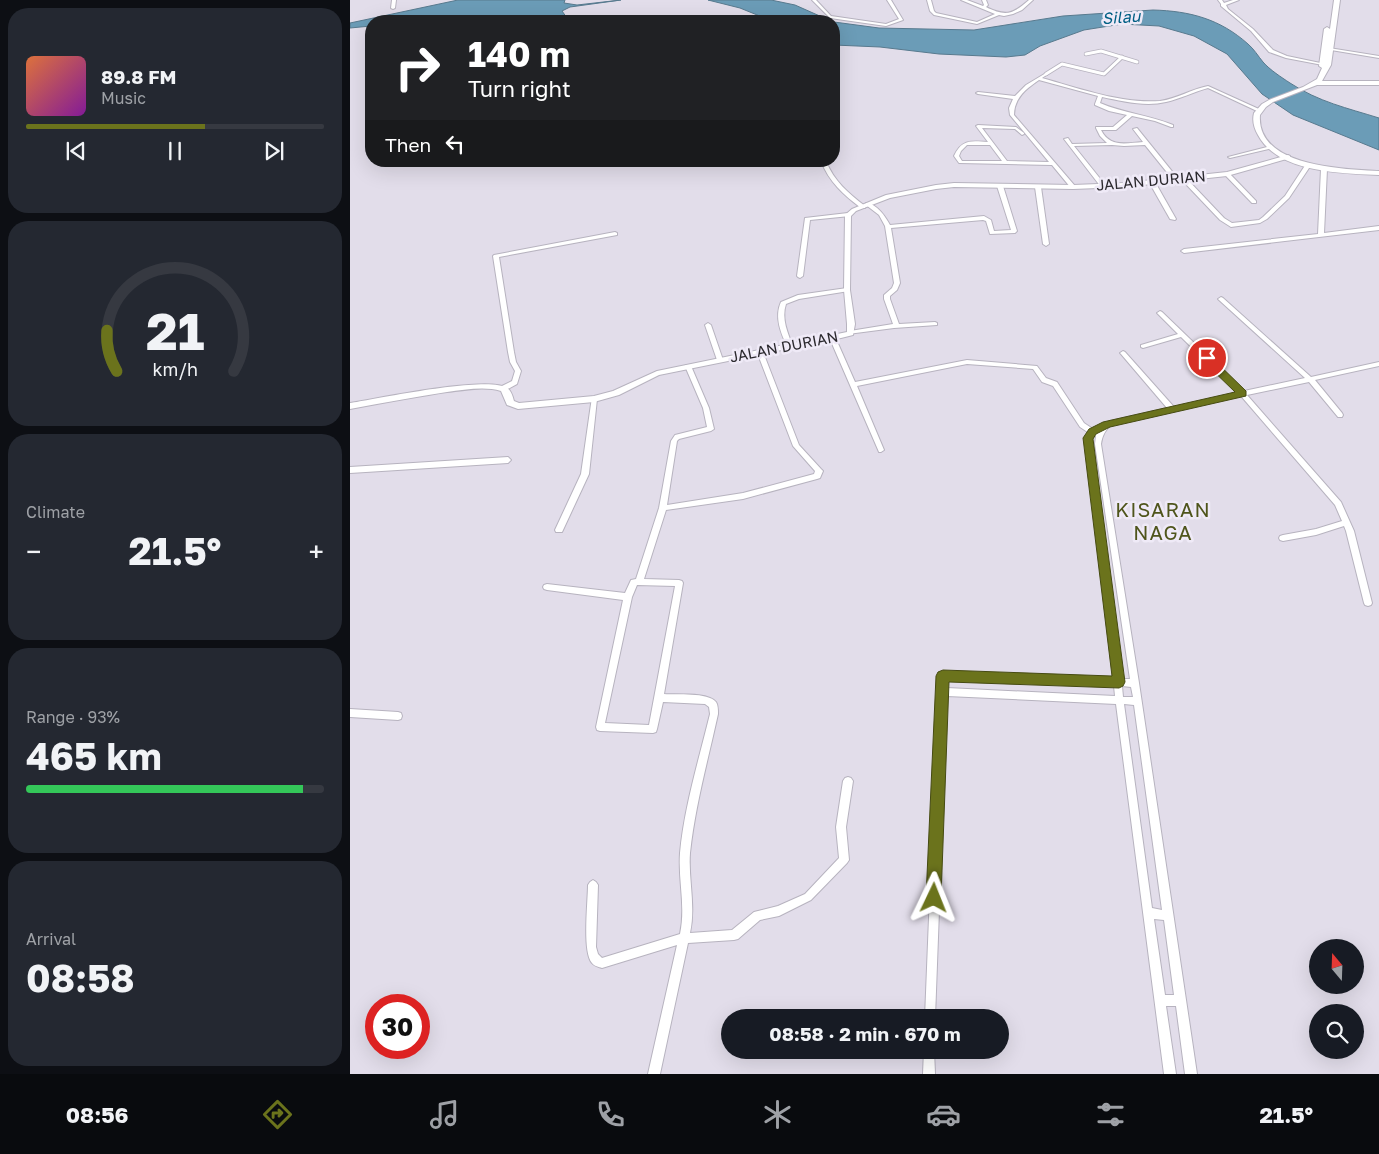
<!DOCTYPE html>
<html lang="en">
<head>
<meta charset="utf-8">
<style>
	:root { --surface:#171b24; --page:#242831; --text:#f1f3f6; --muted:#9ea1a6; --line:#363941; --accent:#6b731c }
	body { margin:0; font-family:"Golos Text",sans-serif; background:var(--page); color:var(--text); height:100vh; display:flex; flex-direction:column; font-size:19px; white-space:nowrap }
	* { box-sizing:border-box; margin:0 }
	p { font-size:16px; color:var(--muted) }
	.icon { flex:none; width:28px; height:28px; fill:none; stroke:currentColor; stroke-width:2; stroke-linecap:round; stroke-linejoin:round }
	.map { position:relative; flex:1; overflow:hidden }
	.panel { display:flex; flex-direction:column; gap:8px; padding:8px; background:#0d0f14; width:350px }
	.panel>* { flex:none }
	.hud { position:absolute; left:15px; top:15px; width:475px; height:152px; border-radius:20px; box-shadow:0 5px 20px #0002; background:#202124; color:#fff; overflow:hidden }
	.needle { width:32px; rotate:341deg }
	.tools { position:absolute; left:959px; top:939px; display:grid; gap:10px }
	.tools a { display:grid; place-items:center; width:55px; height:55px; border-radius:50%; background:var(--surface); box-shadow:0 5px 20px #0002; font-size:25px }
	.speed { position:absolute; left:15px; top:994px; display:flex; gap:10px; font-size:25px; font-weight:700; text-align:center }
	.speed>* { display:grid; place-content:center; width:65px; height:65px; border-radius:50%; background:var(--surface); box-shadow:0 5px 20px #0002; line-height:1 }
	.speed .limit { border:8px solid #d22; background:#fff; color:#111 }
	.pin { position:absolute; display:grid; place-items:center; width:42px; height:42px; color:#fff; margin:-21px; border:2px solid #fff; border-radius:50%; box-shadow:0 1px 5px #0007 }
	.me { position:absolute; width:55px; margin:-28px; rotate:2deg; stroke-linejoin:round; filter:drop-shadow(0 0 4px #0008) }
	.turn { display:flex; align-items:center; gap:18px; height:105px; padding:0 20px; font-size:22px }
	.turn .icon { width:65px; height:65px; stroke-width:2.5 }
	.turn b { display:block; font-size:35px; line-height:42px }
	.then { display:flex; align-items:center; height:48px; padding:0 20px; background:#0003; gap:10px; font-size:19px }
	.big { font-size:38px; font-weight:700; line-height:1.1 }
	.panel .widget { flex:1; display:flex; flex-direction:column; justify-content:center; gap:8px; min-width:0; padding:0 18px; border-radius:20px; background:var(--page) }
	.panel .dial { align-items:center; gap:0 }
	.dial svg { height:130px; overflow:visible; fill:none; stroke:var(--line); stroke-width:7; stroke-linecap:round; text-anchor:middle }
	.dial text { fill:var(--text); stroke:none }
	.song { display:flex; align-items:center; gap:15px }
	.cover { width:60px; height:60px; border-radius:8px; background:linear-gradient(135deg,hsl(20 70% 55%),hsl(290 70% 35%)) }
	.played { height:5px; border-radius:2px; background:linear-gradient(90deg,var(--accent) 60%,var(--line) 60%) }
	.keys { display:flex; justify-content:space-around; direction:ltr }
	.heat { display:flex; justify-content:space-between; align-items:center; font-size:28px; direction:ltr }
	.charge { height:8px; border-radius:4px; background:linear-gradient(90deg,#34c759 93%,var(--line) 0) }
	.trip { position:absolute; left:371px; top:1009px; width:288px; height:50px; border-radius:25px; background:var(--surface); box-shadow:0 5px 20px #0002; font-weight:700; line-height:50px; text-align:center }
	.tab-bar { display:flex; height:80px; justify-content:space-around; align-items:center; background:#090b0e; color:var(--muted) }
	.tab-bar .icon { width:35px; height:35px }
	.tab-bar .active { color:var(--accent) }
	.tab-bar b { font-size:22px; color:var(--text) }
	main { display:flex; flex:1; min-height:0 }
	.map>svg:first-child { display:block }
	.water { fill:#6b9cb7; stroke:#587a8e }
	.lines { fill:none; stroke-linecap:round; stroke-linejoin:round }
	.pedestrian-casing { stroke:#b7b3bf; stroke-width:4.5 }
	.minor-casing { stroke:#b7b3bf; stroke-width:2 }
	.tertiary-casing { stroke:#b7b3bf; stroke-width:2 }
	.secondary-casing { stroke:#b7b3bf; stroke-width:2 }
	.pedestrian { stroke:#fff; stroke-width:3 }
	.minor { fill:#fff; fill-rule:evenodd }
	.tertiary { fill:#fff; fill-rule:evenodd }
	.secondary { fill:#fff; fill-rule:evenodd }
	.route { fill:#6b731c; stroke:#464b12 }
	.labels { text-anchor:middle; stroke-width:5; stroke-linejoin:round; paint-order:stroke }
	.far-street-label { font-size:15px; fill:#2b292e; stroke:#efeaf7 }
	.far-water-label { font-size:16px; font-style:italic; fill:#005f84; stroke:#efeaf7 }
	.quarter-label { font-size:20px; letter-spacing:1px; fill:#4f551c; stroke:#efeaf7 }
</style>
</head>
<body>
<main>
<section class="panel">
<div class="widget">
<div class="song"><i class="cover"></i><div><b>89.8 FM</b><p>Music</p></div></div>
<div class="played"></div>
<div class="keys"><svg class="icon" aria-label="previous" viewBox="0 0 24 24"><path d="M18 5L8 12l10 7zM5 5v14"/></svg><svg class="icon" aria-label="pause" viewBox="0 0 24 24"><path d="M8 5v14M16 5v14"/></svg><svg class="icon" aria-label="next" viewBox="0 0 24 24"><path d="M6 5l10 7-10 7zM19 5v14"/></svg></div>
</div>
<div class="widget dial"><svg viewBox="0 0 100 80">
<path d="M14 69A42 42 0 1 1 86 69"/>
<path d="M14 69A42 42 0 0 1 8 44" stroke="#6b731c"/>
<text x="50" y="56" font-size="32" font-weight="700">21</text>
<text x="50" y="72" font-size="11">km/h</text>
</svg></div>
<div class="widget"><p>Climate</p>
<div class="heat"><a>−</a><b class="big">21.5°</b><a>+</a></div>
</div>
<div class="widget"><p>Range · 93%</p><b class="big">465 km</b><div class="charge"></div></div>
<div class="widget"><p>Arrival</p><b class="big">08:58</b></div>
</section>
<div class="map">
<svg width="1029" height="1074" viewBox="0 0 1029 1074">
	<rect width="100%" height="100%" fill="#e2ddea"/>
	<g class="water">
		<polygon points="108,0 215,0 214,3 227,5 271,0 220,7 212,11 217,18 225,21 148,21 117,17 79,21 21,21 21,26 0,28 0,23"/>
		<polygon points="358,0 421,0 445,5 481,21 422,21 390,8"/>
		<path d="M803 10C840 11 870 19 898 44 904 49 908 56 913 62 920 70 931 77 940 83 969 102 997 108 1029 118V150L943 115 912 94 877 54 844 36 809 26 772 24 734 30 690 46 675 55 656 57 589 54 530 47 484 45V22L529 28 624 30 713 16Z"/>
	</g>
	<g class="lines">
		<defs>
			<g id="pedestrian">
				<polyline points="736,54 751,51 787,62"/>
				<polyline points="696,74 712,64 754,74 772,57"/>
			</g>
			<g id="minor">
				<polygon points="42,0 46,0 45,8 43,9 41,8"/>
				<polygon points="462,0 466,0 481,16 536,24 549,19 537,0 541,0 553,20 536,26 480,18"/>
				<path d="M577 0H581L584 11 586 13 627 22 645 14 611 0H617L633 6 634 5 632 0H636L638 5 636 7C656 17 663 14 679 0H683L672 10 663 14 654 16 649 15 627 24 584 15 580 11Z"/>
				<polygon points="868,0 872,0 874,3 883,0 889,0 876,5 878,9 903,29 923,50 937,56 980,65 978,66 936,58 919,52 901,31 871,6 871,4"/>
				<polygon points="979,48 1029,56 1029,58 981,50 979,50"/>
				<path d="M696 73 698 74 692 78C728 88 772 104 810 101 826 99 842 89 858 86L911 110 907 111 858 88C843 92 830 99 816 102 795 107 772 101 752 97L750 103C773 113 799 115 823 125V127H821L805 121 782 116 766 130H751C760 148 776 143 793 142L783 129 787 128 829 180 824 181 795 145 774 146 762 145 724 146 756 186 753 188 751 187 714 139 718 138 722 144 757 143 750 136 746 128V127H763L777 115 759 111 745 105V104L748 96 689 80C676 89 664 98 664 115L725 186V188H721L702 165 609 163 604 156C612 139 621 141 638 142L626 126 628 125 666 127 674 133V134L672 135 665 129 632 128 657 161 699 162 660 115 659 108 663 99 628 94 626 93 628 92 665 96 676 85ZM617 145H640L652 161H612L609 156 611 151Z"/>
				<polygon points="921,146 923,147 923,148 880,158 878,157"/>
				<path d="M471 161H476C484 181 498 193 515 206V208H511C494 195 479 182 471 161Z"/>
				<polygon points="958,163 961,165 939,198 917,219 910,223 881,227 870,220 831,179 836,178 874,218 882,223 909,220 913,217 935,196 956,164"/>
				<polygon points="974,167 977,169 974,233 1029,226 1029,230 834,253 831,251 834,249 968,234 971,169"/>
				<polygon points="875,173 879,173 906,201 906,203 902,203 875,175"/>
				<polygon points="800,181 805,182 826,219 825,220 820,219 799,182"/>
				<path d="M650 184 653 186 667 231 665 233 640 234 636 221 633 220 541 228 550 283 547 290 540 296V299L549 324 585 322 587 323V325L544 328 498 334 497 333 500 331 543 324 534 299V295L542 288 544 283 535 226 529 215 516 205V203C527 204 535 216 540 225L634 216 641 220 644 231 661 230 647 186Z"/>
				<polygon points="688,185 691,187 699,244 696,246 693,244 685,187"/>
				<polygon points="498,213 500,214 500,216 460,220 453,276 450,278 448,277 447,276 455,218"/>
				<polygon points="265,232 267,233 267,235 149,257 164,352 166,362 171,371 167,384 156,390 152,390 151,388 152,386 162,381 165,371 160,362 158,352 143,256 144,255"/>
				<path d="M497 288 499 289V291L449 299 436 304C431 319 438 333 443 347L442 348H438C431 334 424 317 431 302L448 295Z"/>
				<path d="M871 297 873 298 961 377 1029 362V366L965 380 992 413 993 415 992 417H988L959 382 897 395 991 502 1004 531 1022 603 1021 605 1018 606 1015 605 1014 603 996 531 994 526 966 535 933 541 930 540 929 538 930 536 933 535 966 529 992 521 985 505 891 396 762 425C755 429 752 437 751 444L789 683 847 1074H835L826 1006H816L826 1074H814L766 704 597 696 585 1018H575L588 692 590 673 593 672 763 678 735 439 739 433 730 427 703 386 692 382 683 369 617 364 507 386 534 450 531 452H529L480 339 483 337 486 339 505 382 617 360 687 366 696 378 707 382 734 423 743 429 760 421 817 408 771 354 770 353 773 351 775 352 824 407 888 393 831 337 793 348 791 347V345L828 334 807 313 810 311 812 312 894 391 955 378 869 300 868 299ZM744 436H746L745 444 780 679H771L741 439ZM597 680 764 686 765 696 597 688ZM772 686 781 687 783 697H773ZM774 704 784 705 812 910 802 908ZM804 919 814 920 824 995H815Z"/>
				<polygon points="358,323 361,325 373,360 372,361 368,361 367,360 355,325"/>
				<path d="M410 350 413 352 449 445 471 469 473 471 470 478 467 479 393 499 316 510 294 579 329 580 332 581 333 583 314 694C326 695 358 692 366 702 368 705 368 710 368 714 358 760 345 806 340 853 338 879 346 906 340 933L382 930 404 912 428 906 455 894 489 858 486 827 493 781 495 778 498 777 501 778 503 781 496 827 499 860 497 863 461 900 429 916 410 920 388 939 384 940 338 943 310 1074H298L327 945 252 968C249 967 244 966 242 963 232 952 238 901 238 885L240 882 243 880 246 882 248 885 246 947 248 954 252 958 330 934C336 906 328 881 330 853 334 808 349 759 360 714L359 707 355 704 313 702 307 729 306 732 303 733 250 731 247 730 246 727 273 600 197 590 194 589 193 587 194 585 197 584 275 593 281 580 286 579 309 508 321 441 325 435 357 427 353 408 335 366 336 365H340L341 366 359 408 364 429 361 431 329 439 327 441 317 505 393 493 464 474 465 471 443 446 407 352ZM287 585 325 586 299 725 255 723 282 597Z"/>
				<polygon points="242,397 246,397 247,399 239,474 213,530 212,532 206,532 205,530 231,474"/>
				<polygon points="158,457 161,460 158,463 0,473 0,467"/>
				<polygon points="0,709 48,712 51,713 52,716 51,719 48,720 0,717"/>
				<polygon points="574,1050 584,1050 585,1074 573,1074"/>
			</g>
			<path id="tertiary" d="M938 155 940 156V158L877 176 774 187 723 189 604 187 586 189 540 198 506 211 501 216 500 290 505 324 503 335 491 338 309 375 269 395 244 402 168 409 157 405 151 391C134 386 114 390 97 392 64 397 32 403 0 409V403C26 399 139 375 157 388 161 390 163 397 164 401L169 403 244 396 263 391 307 371 497 332V324L494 290 495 215 502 209 536 195 586 185 604 183 723 185 774 183 877 172Z"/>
			<path id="secondary" d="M984 0H990L981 65 972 81H1029V85H967L923 102 916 107 910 115C906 167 994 169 1029 171V175C992 173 928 173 908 135 904 128 902 121 904 113L912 104 919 100 953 87 967 79 972 68 969 66 974 29 977 27 980 29 975 65Z"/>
		</defs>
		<use href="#pedestrian" class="pedestrian-casing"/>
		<use href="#minor" class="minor-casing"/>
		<use href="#tertiary" class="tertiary-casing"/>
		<use href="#secondary" class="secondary-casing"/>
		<use href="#pedestrian" class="pedestrian"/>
		<use href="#minor" class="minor"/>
		<use href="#tertiary" class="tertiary"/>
		<use href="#secondary" class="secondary"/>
	</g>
	<polygon class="route" points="857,355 860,356 896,391 896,396 760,427 746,434 743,439 775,682 773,686 769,688 599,682 591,898 589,904 584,906 578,904 576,898 586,676 588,672 593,670 762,676 733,438 739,429 753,422 885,392 853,361 853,356"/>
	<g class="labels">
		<g class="far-street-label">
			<text transform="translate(801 181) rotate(-5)" y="5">JALAN DURIAN</text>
			<text transform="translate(434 347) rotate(-11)" y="5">JALAN DURIAN</text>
		</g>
		<g class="far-water-label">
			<text transform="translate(771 17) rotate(-4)" y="6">Silau</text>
		</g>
		<g class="quarter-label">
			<text x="813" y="517">KISARAN<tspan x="813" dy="23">NAGA</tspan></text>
		</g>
	</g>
</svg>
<div class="tools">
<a><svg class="needle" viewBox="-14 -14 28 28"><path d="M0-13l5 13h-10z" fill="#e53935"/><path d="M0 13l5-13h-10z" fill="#9ea1a6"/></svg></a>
<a><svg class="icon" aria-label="search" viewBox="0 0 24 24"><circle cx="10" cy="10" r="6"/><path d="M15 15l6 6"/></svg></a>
</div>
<div class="speed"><div class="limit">30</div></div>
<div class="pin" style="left:857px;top:358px;background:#d93025"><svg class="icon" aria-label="arrive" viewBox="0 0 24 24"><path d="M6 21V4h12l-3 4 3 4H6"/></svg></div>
<svg class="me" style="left:584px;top:898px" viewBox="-20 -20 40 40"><path d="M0-17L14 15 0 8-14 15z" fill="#6b731c" stroke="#fff" stroke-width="4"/></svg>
<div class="trip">08:58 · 2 min · 670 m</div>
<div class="hud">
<div class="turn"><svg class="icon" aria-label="right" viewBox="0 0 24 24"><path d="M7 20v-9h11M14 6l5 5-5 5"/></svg><div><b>140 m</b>Turn right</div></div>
<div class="then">Then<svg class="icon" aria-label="left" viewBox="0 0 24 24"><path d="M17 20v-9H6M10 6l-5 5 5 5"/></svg></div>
</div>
</div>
</main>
<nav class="tab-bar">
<b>08:56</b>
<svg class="icon active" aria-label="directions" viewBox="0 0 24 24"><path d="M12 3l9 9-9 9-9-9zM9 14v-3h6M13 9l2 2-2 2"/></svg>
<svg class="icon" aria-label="music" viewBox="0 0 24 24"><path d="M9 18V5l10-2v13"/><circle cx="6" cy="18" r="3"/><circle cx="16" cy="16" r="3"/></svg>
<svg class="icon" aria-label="phone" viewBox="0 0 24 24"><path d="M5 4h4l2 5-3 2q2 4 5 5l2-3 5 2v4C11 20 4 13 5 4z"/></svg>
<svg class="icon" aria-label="climate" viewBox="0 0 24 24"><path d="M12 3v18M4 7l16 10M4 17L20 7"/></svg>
<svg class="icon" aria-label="car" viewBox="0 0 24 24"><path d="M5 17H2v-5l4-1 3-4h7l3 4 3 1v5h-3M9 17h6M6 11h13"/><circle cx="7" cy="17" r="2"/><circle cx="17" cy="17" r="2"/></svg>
<svg class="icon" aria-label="filters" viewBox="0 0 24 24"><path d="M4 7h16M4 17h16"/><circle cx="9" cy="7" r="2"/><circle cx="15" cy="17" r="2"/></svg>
<b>21.5°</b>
</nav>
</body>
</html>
